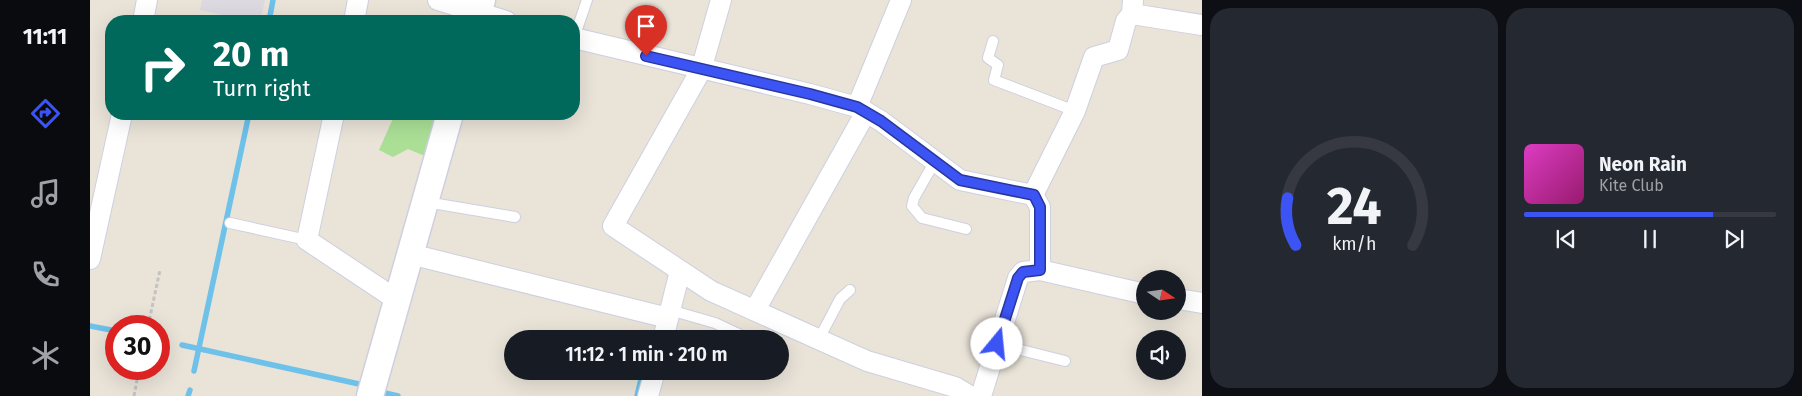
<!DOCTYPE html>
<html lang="en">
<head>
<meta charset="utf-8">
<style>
	:root { --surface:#171b24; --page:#242831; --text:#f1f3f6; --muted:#9ea1a6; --line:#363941; --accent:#3c54f3 }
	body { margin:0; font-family:"Fira Sans",sans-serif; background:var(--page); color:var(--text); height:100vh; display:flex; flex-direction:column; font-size:19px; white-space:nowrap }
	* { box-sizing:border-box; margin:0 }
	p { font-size:16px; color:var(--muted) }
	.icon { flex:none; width:28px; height:28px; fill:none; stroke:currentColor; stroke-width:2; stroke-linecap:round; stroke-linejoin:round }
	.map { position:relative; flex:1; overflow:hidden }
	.side { display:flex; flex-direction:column; gap:8px; padding:8px; background:#0d0f14; width:600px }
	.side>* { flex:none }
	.banner { position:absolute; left:15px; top:15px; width:475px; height:105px; border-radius:20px; box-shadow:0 5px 20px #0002; background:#00695c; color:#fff; overflow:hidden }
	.needle { width:32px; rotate:103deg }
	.fabs { position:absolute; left:1046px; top:270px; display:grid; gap:10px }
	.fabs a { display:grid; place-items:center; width:50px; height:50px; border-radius:50%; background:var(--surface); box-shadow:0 5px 20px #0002; font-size:25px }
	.speed { position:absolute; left:15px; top:315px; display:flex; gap:10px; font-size:25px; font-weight:700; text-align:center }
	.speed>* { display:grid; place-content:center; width:65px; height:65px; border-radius:50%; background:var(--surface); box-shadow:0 5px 20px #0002; line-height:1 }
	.speed .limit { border:8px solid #d22; background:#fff; color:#111 }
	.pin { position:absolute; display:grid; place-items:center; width:42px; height:42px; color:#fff; margin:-51px -21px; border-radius:50% 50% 50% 0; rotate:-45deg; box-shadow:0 0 5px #0007 }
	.pin .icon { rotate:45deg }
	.me { position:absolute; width:55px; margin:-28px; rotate:17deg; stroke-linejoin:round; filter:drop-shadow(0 0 4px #0008) }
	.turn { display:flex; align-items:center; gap:18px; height:105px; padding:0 25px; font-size:22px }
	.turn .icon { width:65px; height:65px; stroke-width:2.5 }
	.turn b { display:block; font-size:35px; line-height:42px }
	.side .card { flex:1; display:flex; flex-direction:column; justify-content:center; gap:8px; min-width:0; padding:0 18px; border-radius:20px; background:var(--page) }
	.side .dial { align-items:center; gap:0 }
	.dial svg { height:130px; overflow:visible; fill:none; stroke:var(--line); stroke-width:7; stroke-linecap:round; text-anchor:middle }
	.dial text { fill:var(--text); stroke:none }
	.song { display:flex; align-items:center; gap:15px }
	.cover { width:60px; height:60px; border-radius:8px; background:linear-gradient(135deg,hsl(310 70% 55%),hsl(320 70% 35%)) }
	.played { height:5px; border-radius:2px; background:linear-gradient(90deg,var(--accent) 75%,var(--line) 75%) }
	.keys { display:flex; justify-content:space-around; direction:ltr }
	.side .tiles { flex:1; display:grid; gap:8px; grid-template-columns:repeat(2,1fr) }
	.trip { position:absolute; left:414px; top:330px; width:285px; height:50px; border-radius:25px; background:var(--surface); box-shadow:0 5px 20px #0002; font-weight:600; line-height:50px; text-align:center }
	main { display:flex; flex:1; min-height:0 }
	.menu { display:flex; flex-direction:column; width:90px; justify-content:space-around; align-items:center; background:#090b0e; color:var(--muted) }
	.menu .icon { width:35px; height:35px }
	.menu .current { color:var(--accent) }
	.menu b { font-size:22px; color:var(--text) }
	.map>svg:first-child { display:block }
	.industrial { fill:#dcd9e1 }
	.green { fill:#abdf96 }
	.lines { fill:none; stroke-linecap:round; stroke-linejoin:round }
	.stream { stroke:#6ec1e9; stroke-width:5.5 }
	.service-casing { stroke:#ced0e0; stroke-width:12 }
	.minor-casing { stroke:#ced0e0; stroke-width:22 }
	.tertiary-casing { stroke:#ced0e0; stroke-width:29 }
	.path { stroke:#c3c3c3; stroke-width:3; stroke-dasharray:4 2.5; stroke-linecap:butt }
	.service { stroke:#fff; stroke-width:10 }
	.minor { stroke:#fff; stroke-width:20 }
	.tertiary { stroke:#fff; stroke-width:26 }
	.route-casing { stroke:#27379e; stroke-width:12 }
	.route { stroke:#3c54f3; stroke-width:9 }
</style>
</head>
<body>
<main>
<nav class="menu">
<b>11:11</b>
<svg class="icon current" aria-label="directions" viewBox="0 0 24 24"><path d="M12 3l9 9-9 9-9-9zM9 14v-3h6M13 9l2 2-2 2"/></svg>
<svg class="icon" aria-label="music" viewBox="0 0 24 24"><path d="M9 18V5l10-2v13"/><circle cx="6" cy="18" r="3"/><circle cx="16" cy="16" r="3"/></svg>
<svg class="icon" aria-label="phone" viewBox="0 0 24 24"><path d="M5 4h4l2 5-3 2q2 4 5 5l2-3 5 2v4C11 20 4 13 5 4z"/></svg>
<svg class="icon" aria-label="climate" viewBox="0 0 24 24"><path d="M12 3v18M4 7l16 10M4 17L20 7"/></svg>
</nav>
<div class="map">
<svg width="1112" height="396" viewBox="0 0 1112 396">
	<rect width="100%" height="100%" fill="#e9e3d8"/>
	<polygon class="industrial" points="112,0 175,0 170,21 159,21 110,10"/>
	<polygon class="green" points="305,114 346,114 335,156 318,149 303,157 289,150"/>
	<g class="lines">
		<g class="stream">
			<polyline points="179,21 183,0"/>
			<polyline points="0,326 21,330"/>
			<polyline points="561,339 562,333"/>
			<polyline points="69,340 71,341"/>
			<polyline points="92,345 269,384"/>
			<polyline points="104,371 159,114"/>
			<polyline points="295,393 308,396"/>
			<polyline points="98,396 100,390"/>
			<polyline points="547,396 553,371"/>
		</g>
		<defs>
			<g id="service">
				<polyline points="484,38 497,0"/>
				<polyline points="903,41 898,58 908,65 904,80 985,111"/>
				<polyline points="845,161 824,198 822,206 832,218 876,229"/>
				<polyline points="336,202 425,217"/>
				<polyline points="140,223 217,240"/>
				<polyline points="580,310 625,323 657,338"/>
				<polyline points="729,339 750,299 760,290"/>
				<polyline points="907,344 975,361"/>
			</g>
			<g id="minor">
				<polyline points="348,0 416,21"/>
				<polyline points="631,0 611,70 523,226 621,291 777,361 865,387 880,396"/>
				<polyline points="1042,14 1112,25"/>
				<polyline points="53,21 57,0"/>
				<polyline points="264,21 268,0"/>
				<polyline points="484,38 720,94 767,107 791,121 870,180 943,195"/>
				<polyline points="767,107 811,0"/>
				<polyline points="244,114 217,240 307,300"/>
				<polyline points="943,195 985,111 1004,57 1028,50 1036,21 1042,14 1043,0"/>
				<polyline points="943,195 950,207 950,270"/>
				<polyline points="320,254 578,318"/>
				<polyline points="0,259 32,114"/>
				<polyline points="1088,299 1112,303"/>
				<polyline points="665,310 776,112"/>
				<polyline points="573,339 590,271"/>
				<polyline points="558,396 565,371"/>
				<polyline points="891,396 928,278 933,272 950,270 1055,294"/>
			</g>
			<g id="tertiary">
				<polyline points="386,21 392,0"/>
				<polyline points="280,396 360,114"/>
			</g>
		</defs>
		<use href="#service" class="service-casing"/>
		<use href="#minor" class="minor-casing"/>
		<use href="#tertiary" class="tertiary-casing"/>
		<g class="path">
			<polyline points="58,326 70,270"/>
			<polyline points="44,396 49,369"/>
		</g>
		<use href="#service" class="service"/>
		<use href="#minor" class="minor"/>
		<use href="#tertiary" class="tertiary"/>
	</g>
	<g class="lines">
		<defs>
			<polyline id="route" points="556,56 720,94 767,107 791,121 870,180 944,195 950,207 950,270 933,272 928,278 907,344"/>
		</defs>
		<use href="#route" class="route-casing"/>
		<use href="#route" class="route"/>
	</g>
</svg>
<div class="fabs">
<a><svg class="needle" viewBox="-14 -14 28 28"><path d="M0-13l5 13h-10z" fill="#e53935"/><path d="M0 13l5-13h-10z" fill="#9ea1a6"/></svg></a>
<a><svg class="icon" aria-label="sound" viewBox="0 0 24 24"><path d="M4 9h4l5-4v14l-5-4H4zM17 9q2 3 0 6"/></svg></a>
</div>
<div class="speed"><div class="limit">30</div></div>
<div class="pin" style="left:556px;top:56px;background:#d93025"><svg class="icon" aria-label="arrive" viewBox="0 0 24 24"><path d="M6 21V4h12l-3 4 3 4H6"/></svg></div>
<svg class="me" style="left:907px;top:344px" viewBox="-20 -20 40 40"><circle r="19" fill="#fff"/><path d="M0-13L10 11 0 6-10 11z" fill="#3c54f3"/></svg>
<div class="trip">11:12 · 1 min · 210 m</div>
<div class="banner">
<div class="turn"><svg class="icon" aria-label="right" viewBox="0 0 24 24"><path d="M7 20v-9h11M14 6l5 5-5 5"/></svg><div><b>20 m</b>Turn right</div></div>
</div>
</div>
<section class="side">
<div class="tiles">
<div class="card dial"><svg viewBox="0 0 100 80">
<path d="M14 69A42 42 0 1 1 86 69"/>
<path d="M14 69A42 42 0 0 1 9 40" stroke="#3c54f3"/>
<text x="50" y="56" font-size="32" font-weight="700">24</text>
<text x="50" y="72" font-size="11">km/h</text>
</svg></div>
<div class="card">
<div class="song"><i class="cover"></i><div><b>Neon Rain</b><p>Kite Club</p></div></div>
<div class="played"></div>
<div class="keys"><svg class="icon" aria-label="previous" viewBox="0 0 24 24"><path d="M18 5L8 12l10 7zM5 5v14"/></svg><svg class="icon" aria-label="pause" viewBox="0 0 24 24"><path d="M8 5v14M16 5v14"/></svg><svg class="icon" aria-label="next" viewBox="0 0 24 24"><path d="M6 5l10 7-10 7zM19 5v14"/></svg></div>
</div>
</div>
</section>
</main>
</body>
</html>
